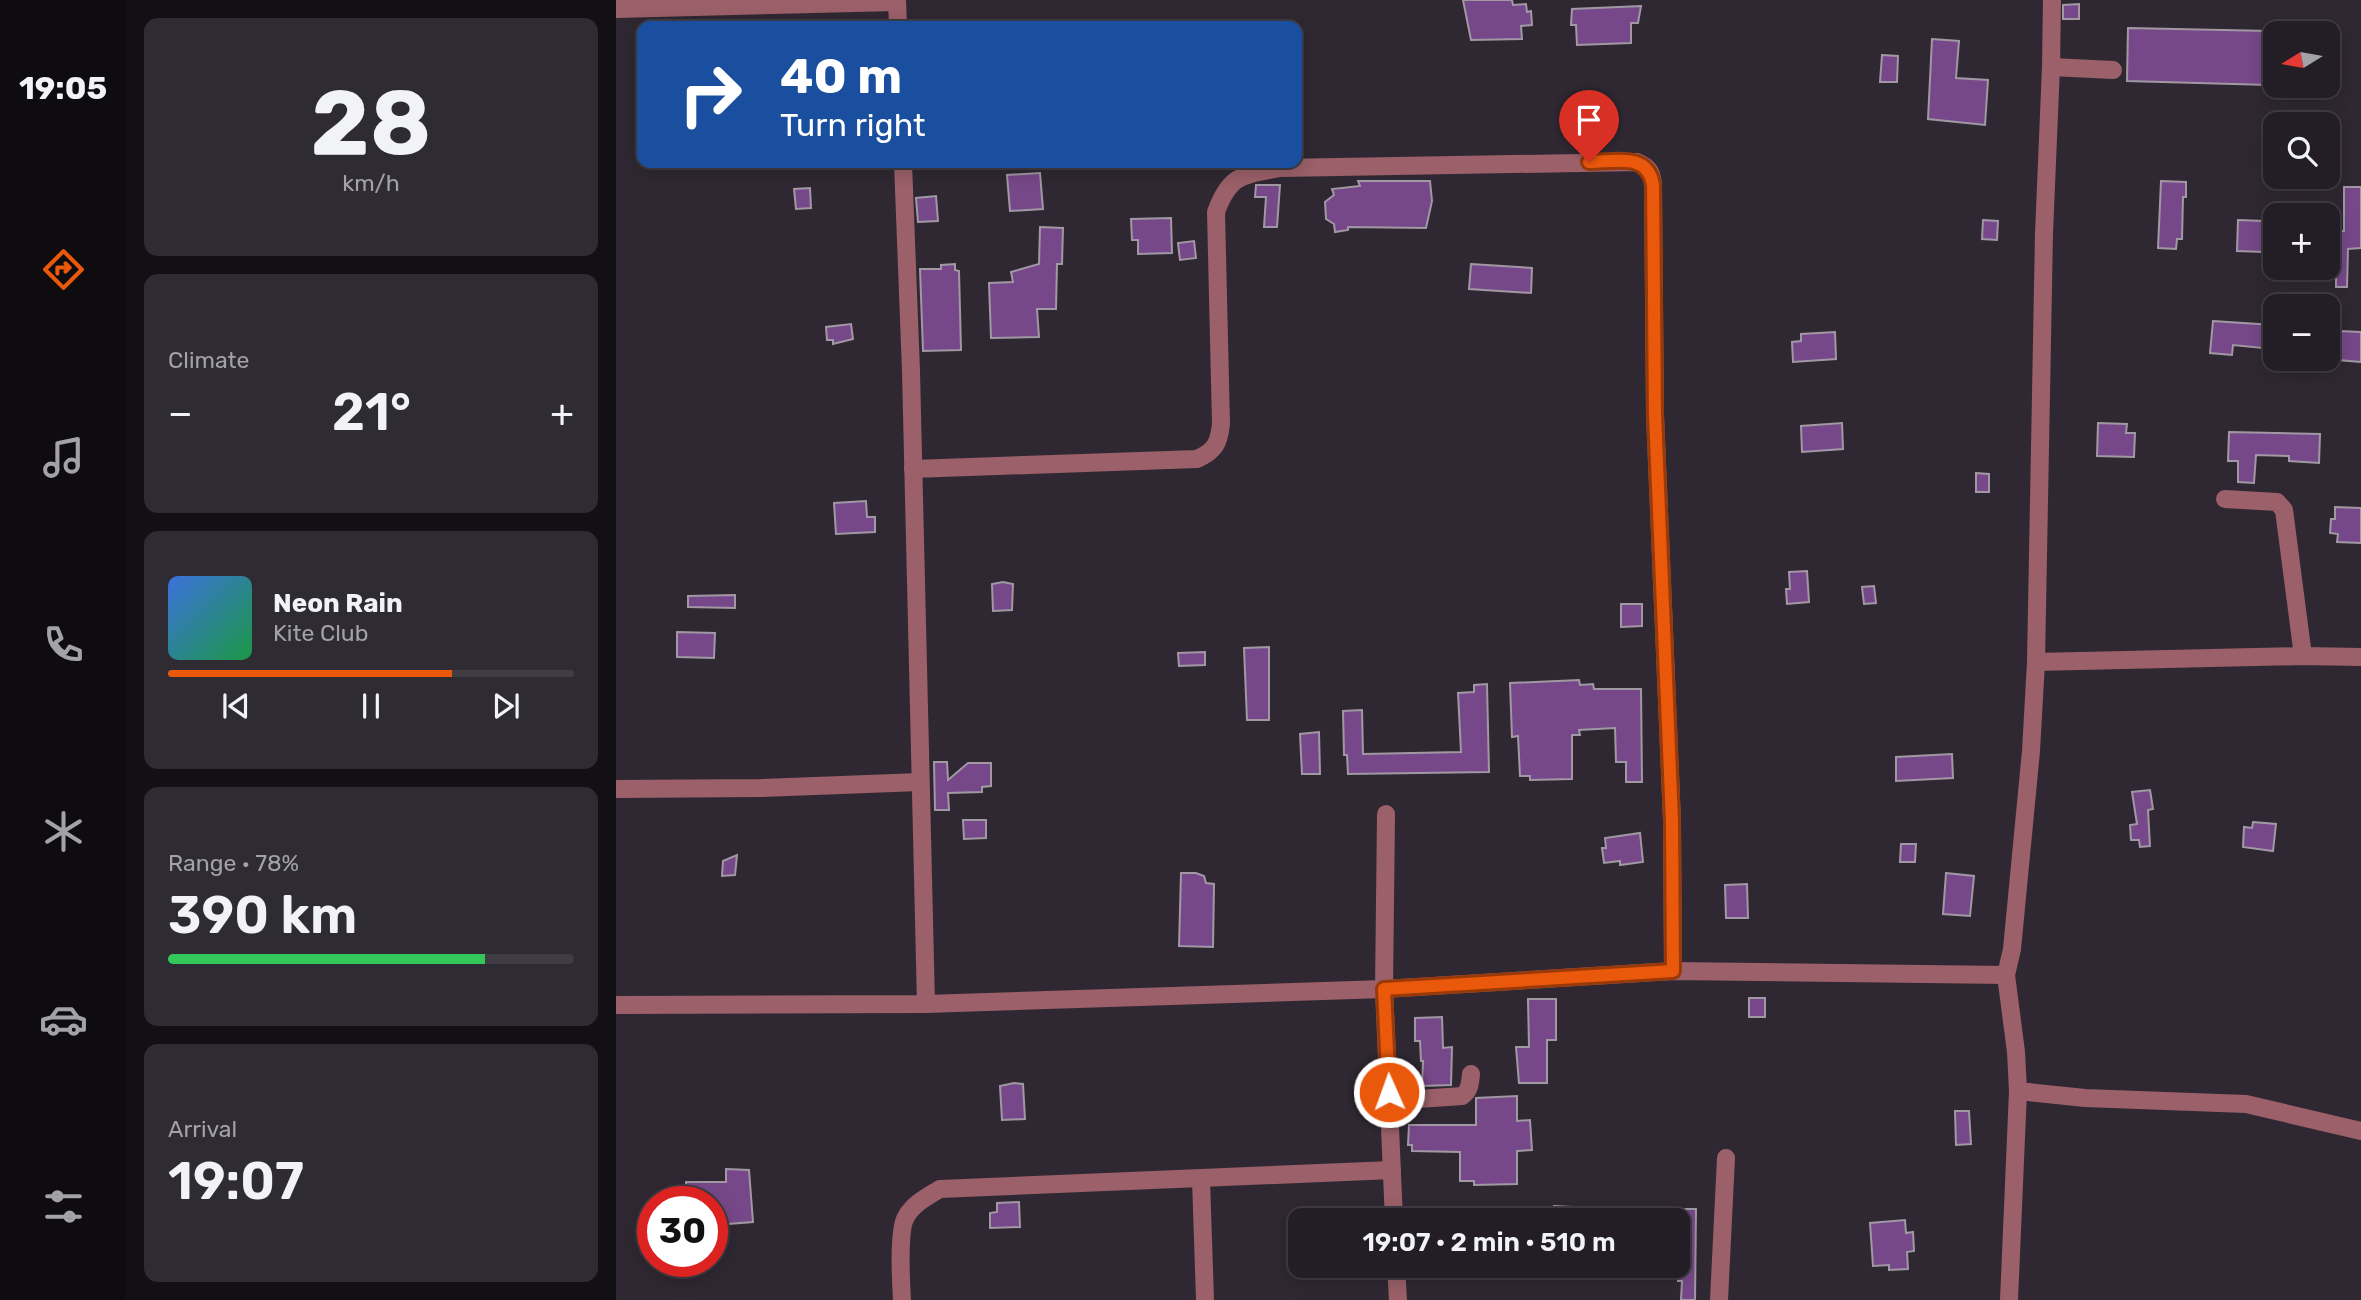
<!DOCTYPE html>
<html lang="en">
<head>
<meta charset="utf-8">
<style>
	:root { --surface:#231e26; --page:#2f2b32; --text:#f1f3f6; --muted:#a3a2a7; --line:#403c43; --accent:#ea580c }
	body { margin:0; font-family:Rubik,sans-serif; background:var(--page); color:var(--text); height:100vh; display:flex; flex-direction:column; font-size:26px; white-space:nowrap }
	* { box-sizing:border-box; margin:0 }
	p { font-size:23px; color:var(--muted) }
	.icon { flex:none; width:38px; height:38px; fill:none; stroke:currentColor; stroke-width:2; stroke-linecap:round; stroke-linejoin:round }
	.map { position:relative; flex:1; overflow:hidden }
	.side { display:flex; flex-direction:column; gap:18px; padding:18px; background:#131015; width:490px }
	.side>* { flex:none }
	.banner { position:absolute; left:21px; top:21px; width:665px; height:147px; border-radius:14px; box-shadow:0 4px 18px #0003,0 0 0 2px var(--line); background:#1a4fa0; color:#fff; overflow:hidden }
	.needle { width:46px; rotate:259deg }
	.controls { position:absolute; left:1647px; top:21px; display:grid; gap:14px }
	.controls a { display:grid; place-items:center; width:77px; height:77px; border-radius:14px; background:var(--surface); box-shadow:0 4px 18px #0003,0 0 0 2px var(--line); font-size:35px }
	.speed { position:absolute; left:21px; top:1186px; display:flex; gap:14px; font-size:35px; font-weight:700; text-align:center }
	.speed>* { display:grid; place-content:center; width:91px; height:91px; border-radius:50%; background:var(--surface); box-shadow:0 4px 18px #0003,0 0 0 2px var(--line); line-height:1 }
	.speed .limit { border:10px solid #d22; background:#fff; color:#111 }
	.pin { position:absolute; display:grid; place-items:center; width:60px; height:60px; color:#fff; margin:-72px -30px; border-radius:50% 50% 50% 0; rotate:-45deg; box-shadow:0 0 7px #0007 }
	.pin .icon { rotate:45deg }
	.me { position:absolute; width:77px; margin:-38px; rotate:358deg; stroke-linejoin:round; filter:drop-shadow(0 0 5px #0008) }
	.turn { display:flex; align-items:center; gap:24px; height:147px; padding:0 28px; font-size:32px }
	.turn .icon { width:91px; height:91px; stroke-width:2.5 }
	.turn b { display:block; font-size:49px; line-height:60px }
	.big { font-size:52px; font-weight:600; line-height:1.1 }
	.side .card { flex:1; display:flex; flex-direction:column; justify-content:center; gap:10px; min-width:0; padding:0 24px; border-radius:14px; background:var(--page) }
	.side .dial { align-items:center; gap:0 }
	.dial b { font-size:91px; line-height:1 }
	.song { display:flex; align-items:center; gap:21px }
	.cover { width:84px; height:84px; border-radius:10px; background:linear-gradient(135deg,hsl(220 70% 55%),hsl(140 70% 35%)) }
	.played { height:7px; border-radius:4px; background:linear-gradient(90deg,var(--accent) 70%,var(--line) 70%) }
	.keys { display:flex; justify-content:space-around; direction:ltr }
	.heat { display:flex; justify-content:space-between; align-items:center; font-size:38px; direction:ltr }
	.charge { height:10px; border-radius:5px; background:linear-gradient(90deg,#34c759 78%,var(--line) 0) }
	.trip { position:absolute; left:672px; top:1208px; width:402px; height:70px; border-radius:14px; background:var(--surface); box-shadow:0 4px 18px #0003,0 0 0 2px var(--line); font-weight:600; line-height:70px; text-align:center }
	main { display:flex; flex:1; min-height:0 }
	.tab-bar { display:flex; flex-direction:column; width:126px; justify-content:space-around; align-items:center; background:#0e0c0f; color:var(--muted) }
	.tab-bar .icon { width:49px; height:49px }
	.tab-bar .selected { color:var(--accent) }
	.tab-bar b { font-size:32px; color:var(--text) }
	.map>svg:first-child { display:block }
	.building { fill:#774889; stroke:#a098a3; stroke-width:2 }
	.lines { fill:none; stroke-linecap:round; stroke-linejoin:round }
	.minor { stroke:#9b6069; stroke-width:18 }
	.route-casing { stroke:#983908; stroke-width:18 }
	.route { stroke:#ea580c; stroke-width:12 }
</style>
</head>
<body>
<main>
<nav class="tab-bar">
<b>19:05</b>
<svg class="icon selected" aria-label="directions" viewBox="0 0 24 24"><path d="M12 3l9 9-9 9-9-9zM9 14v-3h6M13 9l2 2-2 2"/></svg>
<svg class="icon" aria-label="music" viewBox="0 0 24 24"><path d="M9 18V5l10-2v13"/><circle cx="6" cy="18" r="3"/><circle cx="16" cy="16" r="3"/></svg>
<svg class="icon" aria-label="phone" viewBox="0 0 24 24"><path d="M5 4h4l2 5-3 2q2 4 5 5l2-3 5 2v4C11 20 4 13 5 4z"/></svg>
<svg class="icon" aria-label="climate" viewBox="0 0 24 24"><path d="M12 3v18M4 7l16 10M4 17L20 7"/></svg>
<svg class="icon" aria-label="car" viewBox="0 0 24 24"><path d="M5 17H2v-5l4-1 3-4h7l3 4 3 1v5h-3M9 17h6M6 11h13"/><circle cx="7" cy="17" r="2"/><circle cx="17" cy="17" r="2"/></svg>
<svg class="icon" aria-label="filters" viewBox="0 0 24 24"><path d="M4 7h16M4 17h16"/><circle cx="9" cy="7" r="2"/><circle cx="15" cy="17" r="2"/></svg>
</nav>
<section class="side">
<div class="card dial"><b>28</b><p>km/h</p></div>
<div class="card"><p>Climate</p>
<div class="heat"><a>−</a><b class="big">21°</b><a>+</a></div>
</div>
<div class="card">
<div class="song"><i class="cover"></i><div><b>Neon Rain</b><p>Kite Club</p></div></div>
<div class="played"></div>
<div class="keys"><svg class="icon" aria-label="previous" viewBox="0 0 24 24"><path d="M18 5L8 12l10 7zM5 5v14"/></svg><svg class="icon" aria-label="pause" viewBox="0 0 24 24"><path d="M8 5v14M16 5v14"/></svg><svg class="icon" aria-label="next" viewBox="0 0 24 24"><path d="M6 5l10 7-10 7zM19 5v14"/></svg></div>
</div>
<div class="card"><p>Range · 78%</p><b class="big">390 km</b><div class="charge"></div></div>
<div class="card"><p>Arrival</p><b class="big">19:07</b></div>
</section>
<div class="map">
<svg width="1745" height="1300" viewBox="0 0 1745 1300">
	<rect width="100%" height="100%" fill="#2f2832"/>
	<g class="building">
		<polygon points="847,0 896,0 897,5 910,4 911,12 915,11 916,25 905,26 906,39 855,40"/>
		<polygon points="1463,4 1463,19 1447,19 1447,5"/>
		<polygon points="1025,6 1022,23 1015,23 1015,43 961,45 960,25 955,25 956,9"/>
		<polygon points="1512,28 1654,31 1652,85 1511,81"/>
		<polygon points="1316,39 1343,41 1340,78 1372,80 1369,125 1312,119"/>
		<polygon points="1266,55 1282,56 1281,82 1264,82"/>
		<polygon points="424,173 427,209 394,211 391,175"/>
		<polygon points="742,181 814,181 816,201 810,228 732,227 732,230 719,232 718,224 710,219 709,202 718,195 716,189 744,186"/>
		<polygon points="1545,181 1570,182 1570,197 1567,197 1566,239 1561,239 1560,249 1542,248"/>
		<polygon points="640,185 664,185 661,227 648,227 650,197 639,197"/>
		<polygon points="1728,187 1745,187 1745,248 1732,249 1731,287 1720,287 1720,263 1716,263 1717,250 1719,250 1719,231 1728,231"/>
		<polygon points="194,188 195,208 180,209 178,189"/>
		<polygon points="320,196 322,221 302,222 300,198"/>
		<polygon points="555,218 556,253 522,254 522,240 516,240 515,219"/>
		<polygon points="1367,220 1382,221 1381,240 1366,239"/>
		<polygon points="1622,220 1648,221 1647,252 1621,251"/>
		<polygon points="424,227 447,228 446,264 441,264 440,309 421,309 423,337 375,338 373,283 397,282 395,272 423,264"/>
		<polygon points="578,241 580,258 564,260 562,243"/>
		<polygon points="339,264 339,270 343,271 345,350 307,351 304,269 325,269 325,265"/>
		<polygon points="855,264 916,268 915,293 853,289"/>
		<polygon points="1597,321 1657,325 1656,349 1617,345 1616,355 1594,353"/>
		<polygon points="235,324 237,339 217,344 217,340 211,340 210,327"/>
		<polygon points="1724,331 1745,332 1745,362 1722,360"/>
		<polygon points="1219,332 1220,359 1177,362 1176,342 1185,341 1185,334"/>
		<polygon points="1226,423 1227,449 1186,452 1185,426"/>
		<polygon points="1482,423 1511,424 1510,433 1519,433 1518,457 1481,456"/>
		<polygon points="1613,432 1704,434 1703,463 1673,461 1673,456 1640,455 1638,483 1622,482 1622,461 1612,461"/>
		<polygon points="1360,473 1373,474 1373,492 1360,492"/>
		<polygon points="250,501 251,517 259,517 259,532 220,534 218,503"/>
		<polygon points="1719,507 1745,508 1745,543 1721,542 1722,534 1714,533 1715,519 1719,519"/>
		<polygon points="1191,571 1193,602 1171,604 1170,589 1174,589 1173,572"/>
		<polygon points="387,582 397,584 396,610 377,611 376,584"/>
		<polygon points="1258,586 1260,603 1248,604 1246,587"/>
		<polygon points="119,595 119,608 72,607 72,596"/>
		<polygon points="1005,604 1026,604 1026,626 1005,627"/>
		<polygon points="61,632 99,633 98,658 61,657"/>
		<polygon points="653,647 653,720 631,720 628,648"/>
		<polygon points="589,652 589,665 563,666 562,653"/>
		<polygon points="963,680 964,685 977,684 978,689 1025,689 1026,782 1010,782 1010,762 1000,762 999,728 963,730 964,735 956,735 956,779 914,780 914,776 904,776 902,736 896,737 894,683"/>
		<polygon points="871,684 873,772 732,774 731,755 728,755 727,711 746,710 747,754 845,752 842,693 858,692 858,685"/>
		<polygon points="703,732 704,774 686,774 684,734"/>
		<polygon points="1336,754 1337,778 1280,781 1280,757"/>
		<polygon points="318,762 331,762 332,780 352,763 375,763 375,786 366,787 366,792 332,793 333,810 319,810"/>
		<polygon points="1534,790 1537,809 1532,810 1534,846 1524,847 1523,840 1515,840 1514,825 1521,824 1516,792"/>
		<polygon points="347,820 370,820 370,838 348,839"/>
		<polygon points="1637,822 1660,824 1657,851 1627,847 1628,827 1636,828"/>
		<polygon points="1024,833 1027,862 1004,865 1004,861 988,863 986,848 990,848 989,838"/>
		<polygon points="1285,844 1300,844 1299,862 1284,862"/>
		<polygon points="121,855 119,875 106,876 107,861"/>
		<polygon points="565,873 580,873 588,876 590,883 598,884 597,947 563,946"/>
		<polygon points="1330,873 1358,876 1354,916 1327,914"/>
		<polygon points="1131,884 1132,918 1110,918 1109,885"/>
		<rect x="1133" y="998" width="16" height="19"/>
		<polygon points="912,999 940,999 940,1040 931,1040 931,1083 903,1083 900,1047 913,1047"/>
		<polygon points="826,1017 827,1048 836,1047 835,1085 806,1086 807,1061 805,1061 804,1041 799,1041 799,1018"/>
		<polygon points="398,1083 407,1084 409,1119 386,1120 384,1086"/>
		<polygon points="901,1096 901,1121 914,1120 916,1150 901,1151 901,1184 858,1185 858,1181 844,1181 844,1152 796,1151 796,1145 792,1145 793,1125 860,1125 860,1098"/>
		<polygon points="1339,1111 1353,1111 1355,1144 1340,1145"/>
		<polygon points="110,1169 133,1170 137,1222 112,1224 112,1230 96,1232 96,1202 70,1202 70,1182 110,1182"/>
		<polygon points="403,1202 404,1227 374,1228 374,1213 381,1212 381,1203"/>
		<polygon points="938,1206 993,1209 993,1220 937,1220"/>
		<polygon points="1062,1209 1080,1209 1079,1300 1065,1300 1066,1281 1062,1281"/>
		<polygon points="1289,1220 1290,1233 1297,1232 1298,1251 1291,1252 1292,1269 1273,1270 1273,1265 1257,1266 1254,1223"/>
	</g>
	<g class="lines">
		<g class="minor">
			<polyline points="281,0 282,26"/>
			<polyline points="1436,0 1435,67 1428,233 1420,662 1415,751 1396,949 1390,975 1400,1052 1402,1091 1469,1098 1630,1104 1745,1131"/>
			<polyline points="0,9 281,2"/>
			<polyline points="1435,67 1497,70"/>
			<polyline points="287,163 295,371 310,1004"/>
			<path d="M297 469 581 459C599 451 603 443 605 424L600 212C614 174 627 175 664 168L1021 162C1033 167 1036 172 1037 185L1039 415 1056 821 1057 971"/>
			<polyline points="1609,499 1661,502 1668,510 1687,656"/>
			<polyline points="1420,662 1687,656 1745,657"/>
			<polyline points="0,789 145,788 304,782"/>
			<polyline points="770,814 768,989 778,1220"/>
			<polyline points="0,1005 310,1004 768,989 1057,971 1390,975"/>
			<path d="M773 1101 846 1096C854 1091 854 1083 855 1074"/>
			<polyline points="585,1179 589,1300"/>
			<polyline points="780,1265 782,1300"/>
			<path d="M286 1300C285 1284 282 1229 290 1217 297 1204 312 1196 324 1189L776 1170"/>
			<polyline points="1103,1300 1110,1158"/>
			<polyline points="1393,1300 1402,1091"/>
		</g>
	</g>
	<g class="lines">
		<defs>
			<path id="route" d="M773 1092 768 989 1057 971 1056 821 1039 415 1037 185C1032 152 999 162 973 162"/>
		</defs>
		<use href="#route" class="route-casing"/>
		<use href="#route" class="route"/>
	</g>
</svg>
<div class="controls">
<a><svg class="needle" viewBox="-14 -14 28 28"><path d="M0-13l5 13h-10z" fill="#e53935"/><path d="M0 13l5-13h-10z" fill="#a3a2a7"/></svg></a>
<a><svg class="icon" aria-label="search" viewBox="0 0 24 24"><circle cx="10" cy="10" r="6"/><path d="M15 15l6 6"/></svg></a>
<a>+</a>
<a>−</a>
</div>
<div class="speed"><div class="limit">30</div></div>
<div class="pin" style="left:973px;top:162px;background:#d93025"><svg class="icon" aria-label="arrive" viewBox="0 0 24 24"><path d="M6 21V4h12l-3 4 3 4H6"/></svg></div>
<svg class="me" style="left:773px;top:1092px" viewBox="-20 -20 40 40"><circle r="17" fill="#ea580c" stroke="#fff" stroke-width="3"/><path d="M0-11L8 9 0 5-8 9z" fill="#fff"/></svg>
<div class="trip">19:07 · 2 min · 510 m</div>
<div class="banner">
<div class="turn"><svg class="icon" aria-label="right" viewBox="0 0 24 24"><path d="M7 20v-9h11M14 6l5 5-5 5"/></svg><div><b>40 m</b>Turn right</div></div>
</div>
</div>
</main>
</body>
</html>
